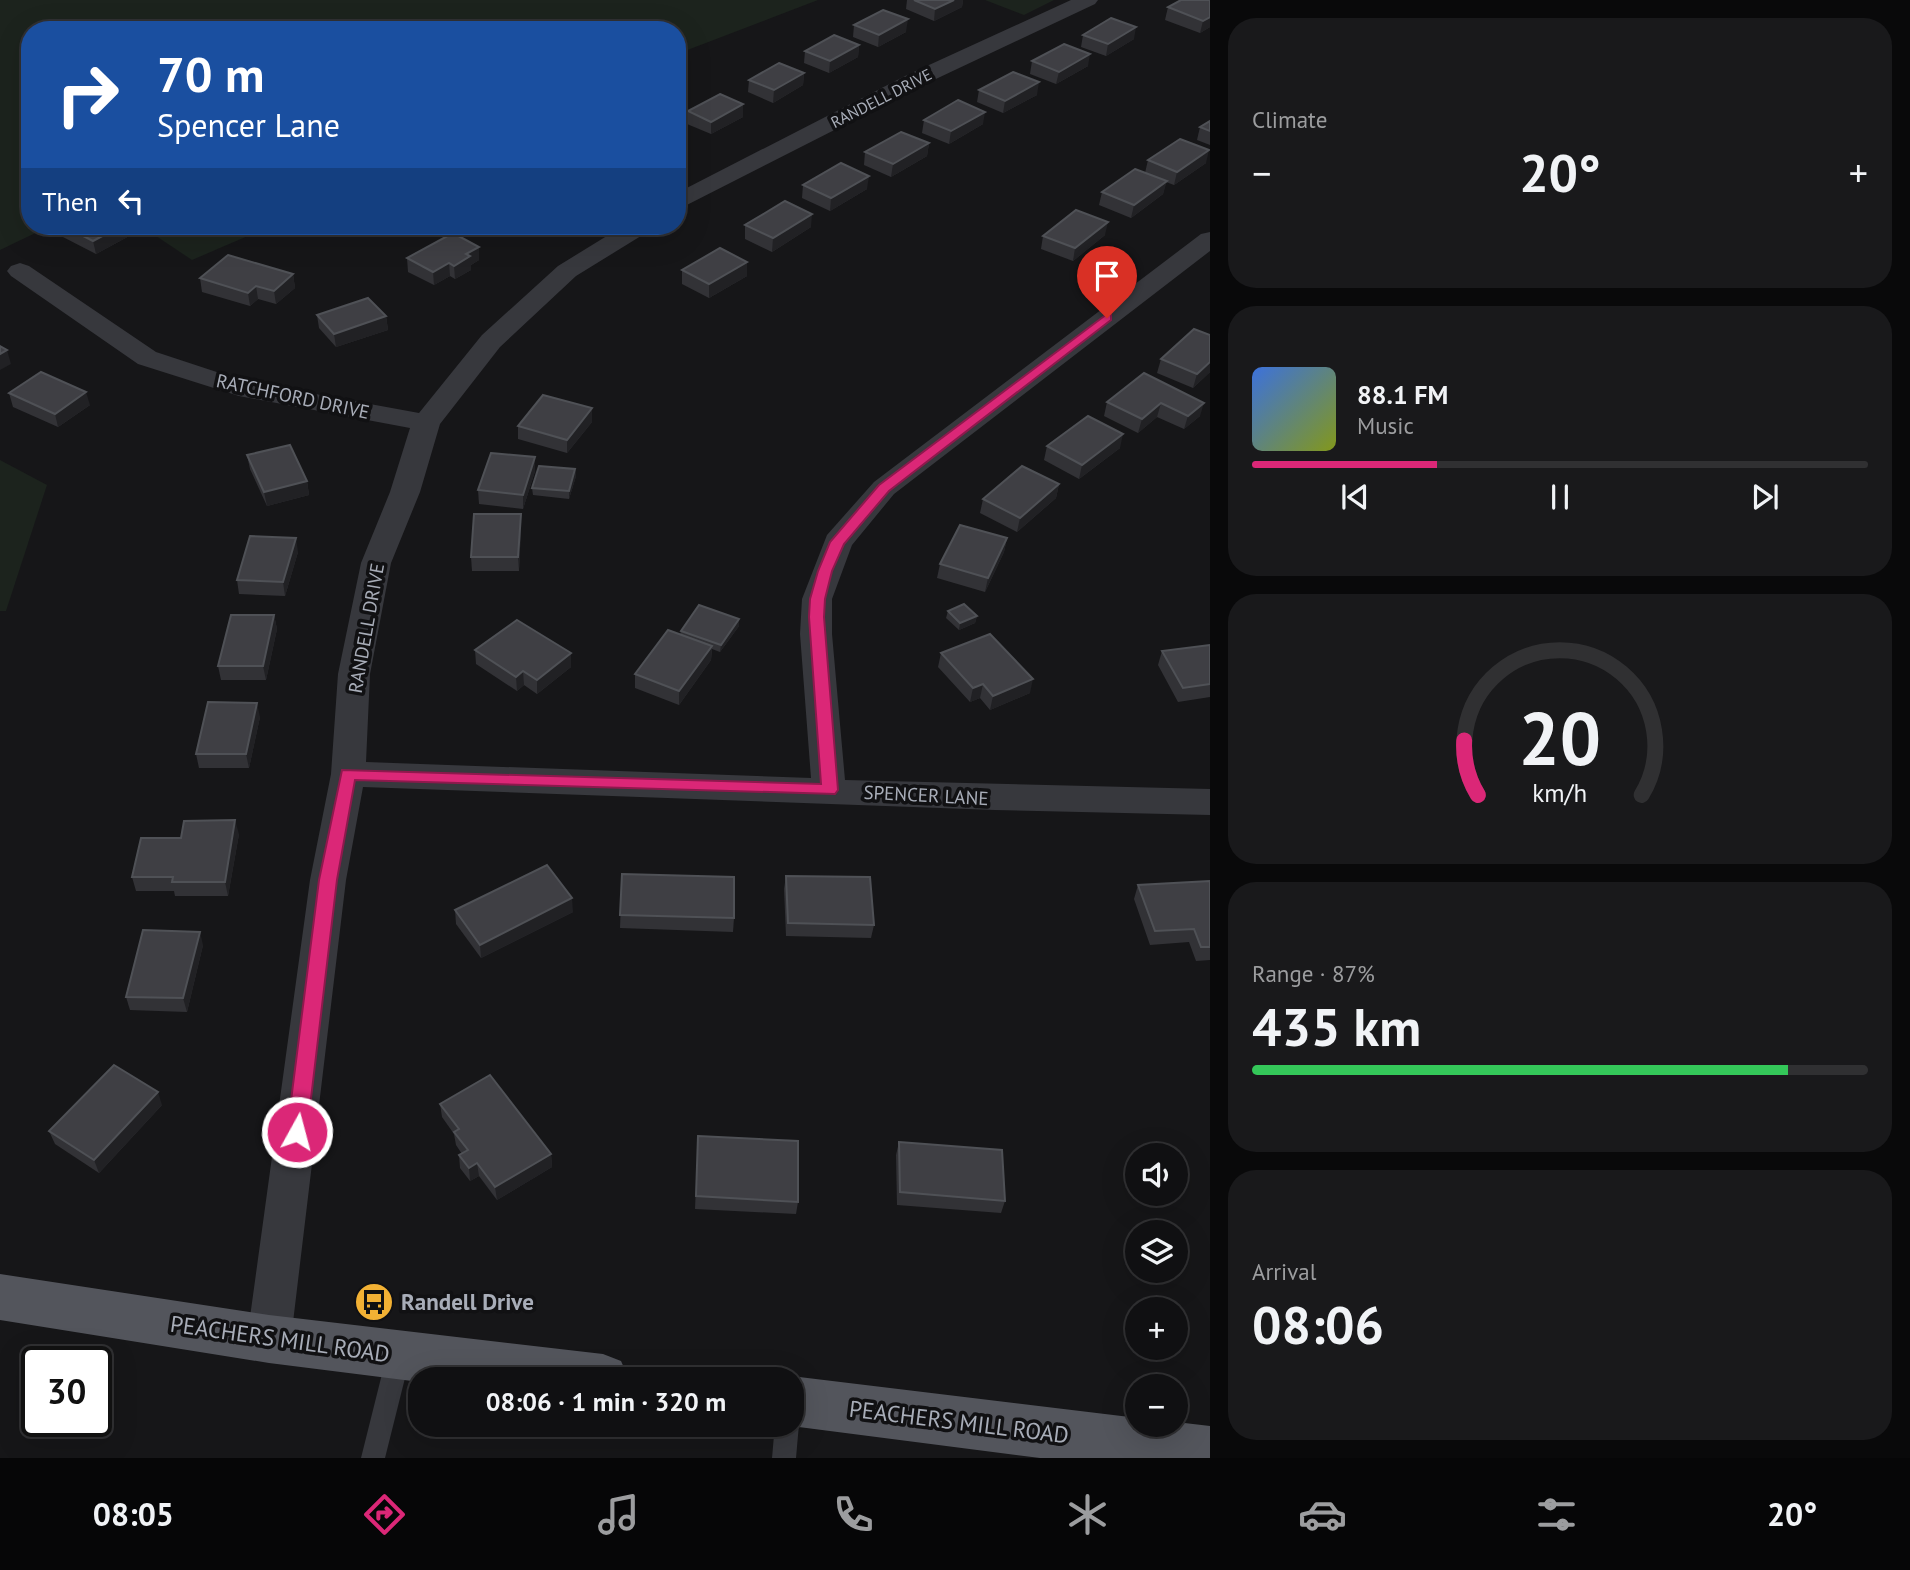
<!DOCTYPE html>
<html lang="en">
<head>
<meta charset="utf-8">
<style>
	:root { --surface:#101012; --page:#19191b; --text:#f1f3f6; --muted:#9c9d9f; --line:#303032; --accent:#db2777 }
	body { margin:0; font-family:"PT Sans",sans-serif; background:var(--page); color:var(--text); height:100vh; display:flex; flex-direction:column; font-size:26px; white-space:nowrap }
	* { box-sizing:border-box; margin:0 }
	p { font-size:23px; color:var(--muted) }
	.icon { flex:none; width:38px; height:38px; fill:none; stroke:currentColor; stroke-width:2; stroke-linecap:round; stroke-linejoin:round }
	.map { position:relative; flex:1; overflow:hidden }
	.sheet { display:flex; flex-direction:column; gap:18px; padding:18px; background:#09090a; width:700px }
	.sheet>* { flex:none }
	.top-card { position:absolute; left:21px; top:21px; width:665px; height:214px; border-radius:28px; box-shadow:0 7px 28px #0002,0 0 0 2px var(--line); background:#1a4fa0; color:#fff; overflow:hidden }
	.tools { position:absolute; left:1125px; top:1143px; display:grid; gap:14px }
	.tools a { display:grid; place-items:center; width:63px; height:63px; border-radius:50%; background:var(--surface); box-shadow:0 7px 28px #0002,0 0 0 2px var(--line); font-size:35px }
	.speed { position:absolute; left:21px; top:1346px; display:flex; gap:14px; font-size:35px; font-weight:700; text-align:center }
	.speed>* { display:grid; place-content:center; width:91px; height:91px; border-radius:50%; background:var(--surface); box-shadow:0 7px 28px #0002,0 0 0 2px var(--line); line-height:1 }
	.speed .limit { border:4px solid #111; border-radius:10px; background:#fff; color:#111 }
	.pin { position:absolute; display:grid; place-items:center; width:60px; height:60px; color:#fff; margin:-72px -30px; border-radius:50% 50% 50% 0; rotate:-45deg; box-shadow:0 0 7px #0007 }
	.pin .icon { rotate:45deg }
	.me { position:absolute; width:77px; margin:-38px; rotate:7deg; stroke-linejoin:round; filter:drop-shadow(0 0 5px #0008) }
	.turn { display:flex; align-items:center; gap:24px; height:147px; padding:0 21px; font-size:32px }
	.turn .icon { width:91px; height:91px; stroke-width:2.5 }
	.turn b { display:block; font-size:49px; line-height:60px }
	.then { display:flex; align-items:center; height:66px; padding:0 21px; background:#0003; gap:14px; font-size:26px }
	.big { font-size:52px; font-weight:800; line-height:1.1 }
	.sheet .card { flex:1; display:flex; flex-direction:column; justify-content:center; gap:10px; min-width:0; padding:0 24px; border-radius:28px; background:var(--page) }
	.sheet .dial { align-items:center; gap:0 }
	.dial svg { height:182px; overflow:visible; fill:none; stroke:var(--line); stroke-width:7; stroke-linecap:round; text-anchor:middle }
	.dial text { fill:var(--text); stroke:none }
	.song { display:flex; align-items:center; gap:21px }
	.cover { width:84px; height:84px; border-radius:10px; background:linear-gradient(135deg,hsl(220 70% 55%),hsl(70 70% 35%)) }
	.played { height:7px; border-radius:4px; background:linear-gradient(90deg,var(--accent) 30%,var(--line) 30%) }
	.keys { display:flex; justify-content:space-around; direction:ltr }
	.heat { display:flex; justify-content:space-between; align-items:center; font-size:38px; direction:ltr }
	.charge { height:10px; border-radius:5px; background:linear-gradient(90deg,#34c759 87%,var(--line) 0) }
	.trip { position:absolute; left:408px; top:1367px; width:396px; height:70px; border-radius:28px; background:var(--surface); box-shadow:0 7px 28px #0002,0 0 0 2px var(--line); font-weight:800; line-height:70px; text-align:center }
	.menu { display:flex; height:112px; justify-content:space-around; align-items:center; background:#060607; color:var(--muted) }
	.menu .icon { width:49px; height:49px }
	.menu .active { color:var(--accent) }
	.menu b { font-size:32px; color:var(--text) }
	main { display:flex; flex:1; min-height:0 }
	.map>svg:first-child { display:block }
	.green { fill:#1c231d }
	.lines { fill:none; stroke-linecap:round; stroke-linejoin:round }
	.service { fill:#37383d; fill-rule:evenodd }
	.minor { fill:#37383d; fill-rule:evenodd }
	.primary { fill:#53555c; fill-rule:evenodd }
	.wall { fill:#323236 }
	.shaded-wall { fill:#212124 }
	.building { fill:#3f3f44; stroke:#4f5156; stroke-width:2 }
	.route { fill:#db2777; stroke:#8e194d; stroke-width:2 }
	.labels { text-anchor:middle; stroke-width:7; stroke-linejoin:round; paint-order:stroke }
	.far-street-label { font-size:16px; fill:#a8adb8; stroke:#111113 }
	.street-label { font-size:19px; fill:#a8adb8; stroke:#111113 }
	.near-poi-label { font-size:23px; font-weight:bold; fill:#a8adb8; stroke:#111113; text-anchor:start }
	.near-street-label { font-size:23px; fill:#a8adb8; stroke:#111113 }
</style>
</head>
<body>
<main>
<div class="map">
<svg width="1210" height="1458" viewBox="0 0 1210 1458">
	<rect width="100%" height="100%" fill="#161618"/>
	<g class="green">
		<polygon points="0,0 818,0 677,54 677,30 30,30 30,226 50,226 0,250"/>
		<polygon points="985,0 1054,0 1024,15"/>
		<polygon points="141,226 271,226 192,260"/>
		<polygon points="0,460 47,485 6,611 0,611"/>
	</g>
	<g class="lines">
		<g class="service">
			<polygon points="398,1347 406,1350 410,1358 385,1458 361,1458 386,1358 390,1350"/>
			<polygon points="791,1414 795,1416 799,1424 796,1458 772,1458 775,1424 791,1424"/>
		</g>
		<g class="minor">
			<polygon points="1071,0 1098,0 1095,4 921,86 677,210 677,193 905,76"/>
			<polygon points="623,226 652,226 649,231 576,276 500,347 440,424 420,492 391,563 370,674 366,762 811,778 800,634 802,599 827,535 874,482 1201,234 1210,232 1210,251 894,494 852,545 832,599 832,634 845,780 1210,789 1210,815 995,810 363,787 346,880 291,1339 285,1354 269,1360 253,1354 247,1339 310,880 331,774 338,674 361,563 390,492 410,428 239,396 138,364 11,276 7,271 11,266 20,263 29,266 156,352 244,381 419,413 482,335 558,266"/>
		</g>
		<g class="primary">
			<polygon points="0,1274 269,1315 603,1354 621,1361 629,1379 420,1379 420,1382 269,1363 0,1320"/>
			<polygon points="791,1376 1138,1418 1138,1424 1176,1424 1176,1422 1210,1426 1210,1458 1040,1458 791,1426 786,1424 791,1424 791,1379 782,1379"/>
		</g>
	</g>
	<g class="wall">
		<polygon points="907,0 963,0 962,7 934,21 906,9"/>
		<polygon points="1210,0 1210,27 1200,33 1165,20 1168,7"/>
		<polygon points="854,25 906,32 878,47 853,37"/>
		<polygon points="1083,35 1134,39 1106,56 1081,47"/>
		<polygon points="859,45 858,57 829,73 804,63 805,51"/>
		<polygon points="1032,61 1088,66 1056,84 1030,74"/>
		<polygon points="804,73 803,85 773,103 748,92 749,80"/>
		<polygon points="979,90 1037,95 1003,113 977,102"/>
		<polygon points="688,111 743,117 711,134 687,124"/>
		<polygon points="924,120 983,124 949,144 922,133"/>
		<polygon points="1210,121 1210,145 1197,140 1200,127"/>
		<polygon points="929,143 927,156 891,177 864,165 865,152"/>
		<polygon points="1148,160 1206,163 1174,185 1166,182 1163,194 1131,218 1099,205 1102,192 1145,173"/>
		<polygon points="803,185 867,189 830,211 802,198"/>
		<polygon points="745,225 811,227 772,252 745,239"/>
		<polygon points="59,226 121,226 131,235 96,254 61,236"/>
		<polygon points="1105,235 1073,261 1041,249 1043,236"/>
		<polygon points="407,258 479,260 471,265 471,270 455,279 450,276 434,285 408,272"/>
		<polygon points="747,262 747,276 709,298 682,284 682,270"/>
		<polygon points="293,274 295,288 276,304 258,299 250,306 202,292 200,278"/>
		<polygon points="317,315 386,316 388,330 336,347 319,328"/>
		<polygon points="1210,335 1210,372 1193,388 1157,373 1161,359"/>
		<polygon points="1144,373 1200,416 1184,429 1157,417 1138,433 1104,416 1107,402"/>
		<polygon points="9,393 90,405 58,427 13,407"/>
		<polygon points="592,422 567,453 518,439 518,426"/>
		<polygon points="1047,446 1120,448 1079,479 1044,460"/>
		<polygon points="247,455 307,481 309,495 267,506 250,469"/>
		<polygon points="535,457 535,471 523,509 479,504 478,490"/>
		<polygon points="575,469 576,476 569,499 533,495 532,488"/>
		<polygon points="1059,484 1056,498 1017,532 980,513 983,499"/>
		<polygon points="521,528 519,571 472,571 471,557"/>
		<polygon points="1007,538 1004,552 985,592 937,578 940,564"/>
		<polygon points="298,552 285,596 239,594 237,580"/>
		<polygon points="948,611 977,616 975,623 959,630 946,618"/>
		<polygon points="274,615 277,629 266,680 221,680 218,666"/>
		<polygon points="739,619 739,626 720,652 712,649 711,660 679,705 635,688 635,674 680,635 681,631"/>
		<polygon points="1210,645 1210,697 1178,702 1158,665 1162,651"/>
		<polygon points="475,650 571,667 537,694 524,685 517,691 476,664"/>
		<polygon points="941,653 1030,693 990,710 980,698 970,702 938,667"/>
		<polygon points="260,717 249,768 199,768 196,754"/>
		<polygon points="239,834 228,896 175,896 174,891 136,891 132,877 181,838"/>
		<polygon points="622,874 734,918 733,932 620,928"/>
		<polygon points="786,876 874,925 871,938 786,936 784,889"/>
		<polygon points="1210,881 1210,960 1196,961 1189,942 1150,945 1134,899 1138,885"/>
		<polygon points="455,910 573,912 481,958 456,924"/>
		<polygon points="203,945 187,1012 130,1010 126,997"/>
		<polygon points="440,1104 551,1154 552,1167 497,1200 479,1176 470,1181 460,1168 459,1155 462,1154 456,1145 454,1134 442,1117"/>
		<polygon points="162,1105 99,1173 55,1144 49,1131"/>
		<polygon points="698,1136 798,1202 796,1214 695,1209"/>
		<polygon points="899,1142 1005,1201 1001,1213 897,1205 896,1155"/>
	</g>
	<g class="shaded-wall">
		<polygon points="954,0 963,0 962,7 934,21 935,9"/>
		<polygon points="1210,17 1210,27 1200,33 1203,21"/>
		<polygon points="908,19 906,32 878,47 879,35"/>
		<polygon points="1136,27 1134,39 1106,56 1108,44"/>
		<polygon points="859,45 858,57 829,73 830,61"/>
		<polygon points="1090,54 1088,66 1056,84 1059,72"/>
		<polygon points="804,73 803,85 773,103 774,90"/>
		<polygon points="1039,82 1037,95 1003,113 1005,101"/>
		<polygon points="743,104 743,117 711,134 711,122"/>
		<polygon points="985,112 983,124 949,144 951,131"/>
		<polygon points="929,143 927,156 891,177 893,164"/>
		<polygon points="1209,150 1206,163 1174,185 1177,172"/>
		<polygon points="869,176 867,189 830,211 831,198"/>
		<polygon points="1167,181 1163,194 1131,218 1134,205"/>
		<polygon points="812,214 811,227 772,252 773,238"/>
		<polygon points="1108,222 1105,235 1073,261 1075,248"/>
		<polygon points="121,226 129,226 131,235 96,254 93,241"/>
		<polygon points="479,247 479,260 471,265 471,270 455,279 454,266 466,254"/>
		<polygon points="747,262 747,276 709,298 709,284"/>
		<polygon points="449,263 450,276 434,285 433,272"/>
		<polygon points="293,274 295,288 276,304 274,291"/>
		<polygon points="256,286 258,299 250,306 248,293"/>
		<polygon points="386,316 388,330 336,347 334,334"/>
		<polygon points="7,350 11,364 0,370 0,354"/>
		<polygon points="1210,362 1210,372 1193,388 1197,374"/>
		<polygon points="86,392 90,405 58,427 55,414"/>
		<polygon points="1161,403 1157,417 1138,433 1142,419"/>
		<polygon points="1204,403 1200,416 1184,429 1188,416"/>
		<polygon points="592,408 592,422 567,453 567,440"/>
		<polygon points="1123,434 1120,448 1079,479 1082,465"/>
		<polygon points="535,457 535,471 523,509 523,495"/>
		<polygon points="575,469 576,476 569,499 569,491"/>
		<polygon points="307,481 309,495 267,506 264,492"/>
		<polygon points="1059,484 1056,498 1017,532 1020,518"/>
		<polygon points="521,514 521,528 519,571 518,557"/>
		<polygon points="296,538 298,552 285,596 283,582"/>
		<polygon points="1007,538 1004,552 985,592 988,578"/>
		<polygon points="274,615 277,629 266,680 263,666"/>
		<polygon points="977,616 975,623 959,630 960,623"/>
		<polygon points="739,619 739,626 720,652 721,645"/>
		<polygon points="712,646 711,660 679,705 679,691"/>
		<polygon points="571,653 571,667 537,694 537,680"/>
		<polygon points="523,671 524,685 517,691 516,677"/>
		<polygon points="1033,679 1030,693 990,710 993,696"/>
		<polygon points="983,684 980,698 970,702 973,688"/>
		<polygon points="257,703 260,717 249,768 246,754"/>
		<polygon points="235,820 239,834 228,896 225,882"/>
		<polygon points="572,898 573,912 481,958 480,945"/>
		<polygon points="200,932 203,945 187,1012 183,998"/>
		<polygon points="158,1092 162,1105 99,1173 94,1160"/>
		<polygon points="551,1154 552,1167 497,1200 495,1187"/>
		<polygon points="477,1163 479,1176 470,1181 469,1168"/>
	</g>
	<g class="building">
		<polygon points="914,0 954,0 935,9"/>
		<polygon points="1181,0 1210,0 1210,17 1203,21 1168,7"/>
		<polygon points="883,10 908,19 879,35 854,25"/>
		<polygon points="1111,18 1136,27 1108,44 1083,35"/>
		<polygon points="834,35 859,45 830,61 805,51"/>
		<polygon points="1064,44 1090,54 1059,72 1032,61"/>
		<polygon points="779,63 804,73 774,90 749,80"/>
		<polygon points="1013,72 1039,82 1005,101 979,90"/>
		<polygon points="720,94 743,104 711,122 688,111"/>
		<polygon points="958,100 985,112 951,131 924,120"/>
		<polygon points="1210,121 1210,131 1200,127"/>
		<polygon points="901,132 929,143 893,164 865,152"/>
		<polygon points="1180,139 1209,150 1177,172 1148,160"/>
		<polygon points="841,163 869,176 831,198 803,185"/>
		<polygon points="1135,169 1167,181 1134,205 1102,192"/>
		<polygon points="785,201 812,214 773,238 745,225"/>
		<polygon points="1076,210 1108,222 1075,248 1043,236"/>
		<polygon points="64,226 121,226 93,241"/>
		<polygon points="453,233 479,247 466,254 470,256 454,266 449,263 433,272 407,258"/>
		<polygon points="720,248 747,262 709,284 682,270"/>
		<polygon points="228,255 293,274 274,291 256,286 248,293 200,278"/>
		<polygon points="368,298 386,316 334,334 317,315"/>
		<polygon points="1194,329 1210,335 1210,362 1197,374 1161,359"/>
		<polygon points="0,346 7,350 0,354"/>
		<polygon points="41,372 86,392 55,414 9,393"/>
		<polygon points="1144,373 1204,403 1188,416 1161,403 1142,419 1107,402"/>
		<polygon points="543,395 592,408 567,440 518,426"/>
		<polygon points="1088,416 1123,434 1082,465 1047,446"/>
		<polygon points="290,445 307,481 264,492 247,455"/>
		<polygon points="491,453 535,457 523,495 478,490"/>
		<polygon points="539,466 575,469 569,491 532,488"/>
		<polygon points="1022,466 1059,484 1020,518 983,499"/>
		<polygon points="474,514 521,514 518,557 471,557"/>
		<polygon points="960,525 1007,538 988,578 940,564"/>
		<polygon points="250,536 296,538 283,582 237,580"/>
		<polygon points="964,604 977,616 960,623 948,611"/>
		<polygon points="699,605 739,619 721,645 681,631"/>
		<polygon points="231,615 274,615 263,666 218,666"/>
		<polygon points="517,620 571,653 537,680 523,671 516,677 475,650"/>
		<polygon points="668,630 712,646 679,691 635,674"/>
		<polygon points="990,634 1033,679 993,696 983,684 973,688 941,653"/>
		<polygon points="1210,645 1210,684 1183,688 1162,651"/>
		<polygon points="208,702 257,703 246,754 196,754"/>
		<polygon points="235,820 225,882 172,882 173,877 132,877 141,838 181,838 184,821"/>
		<polygon points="547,865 572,898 480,945 455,910"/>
		<polygon points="622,874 734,877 734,918 620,915"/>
		<polygon points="786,876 870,877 874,925 788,923"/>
		<polygon points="1210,881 1210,947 1201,947 1194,929 1155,931 1138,885"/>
		<polygon points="143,930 200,932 183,998 126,997"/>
		<polygon points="114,1065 158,1092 94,1160 49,1131"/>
		<polygon points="490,1075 551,1154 495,1187 477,1163 469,1168 459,1155 468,1150 454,1132 459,1129 440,1104"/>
		<polygon points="698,1136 798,1141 798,1202 696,1196"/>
		<polygon points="899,1142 1002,1150 1005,1201 900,1192"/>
	</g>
	<polygon class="route" points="1107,314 1111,315 1111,320 889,491 844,544 832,571 825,599 824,617 838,790 835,794 355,780 337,880 307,1132 304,1138 297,1140 290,1138 287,1132 319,880 342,770 821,784 809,617 810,599 818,571 830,542 879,485"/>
	<defs>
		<symbol id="bus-disc" viewBox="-11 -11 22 22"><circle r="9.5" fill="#f2b134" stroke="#111113"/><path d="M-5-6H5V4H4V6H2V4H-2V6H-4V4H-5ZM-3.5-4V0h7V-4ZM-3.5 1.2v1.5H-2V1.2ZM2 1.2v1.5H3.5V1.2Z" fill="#111"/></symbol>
	</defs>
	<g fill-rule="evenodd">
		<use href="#bus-disc" x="352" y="1280" width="44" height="44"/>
	</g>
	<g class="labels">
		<g class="far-street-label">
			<text transform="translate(881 98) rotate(-27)" y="6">RANDELL DRIVE</text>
		</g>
		<g class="street-label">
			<text transform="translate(293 396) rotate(12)" y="7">RATCHFORD DRIVE</text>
			<text transform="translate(366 628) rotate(-80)" y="7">RANDELL DRIVE</text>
			<text transform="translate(926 795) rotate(3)" y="7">SPENCER LANE</text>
		</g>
		<g class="near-poi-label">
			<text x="401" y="1310">Randell Drive</text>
		</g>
		<g class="near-street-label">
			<text transform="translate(280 1339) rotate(8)" y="8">PEACHERS MILL ROAD</text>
			<text transform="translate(959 1422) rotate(7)" y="8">PEACHERS MILL ROAD</text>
		</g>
	</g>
</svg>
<div class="tools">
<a><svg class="icon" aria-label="sound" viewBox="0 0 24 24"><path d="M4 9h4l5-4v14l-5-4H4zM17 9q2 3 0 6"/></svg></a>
<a><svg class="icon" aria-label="layers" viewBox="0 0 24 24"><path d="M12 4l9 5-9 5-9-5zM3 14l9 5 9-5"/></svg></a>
<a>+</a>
<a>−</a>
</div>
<div class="speed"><div class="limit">30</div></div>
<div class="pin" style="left:1107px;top:318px;background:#d93025"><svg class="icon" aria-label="arrive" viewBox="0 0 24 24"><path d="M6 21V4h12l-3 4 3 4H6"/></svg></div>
<svg class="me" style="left:297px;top:1132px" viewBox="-20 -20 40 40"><circle r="17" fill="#db2777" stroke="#fff" stroke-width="3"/><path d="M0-11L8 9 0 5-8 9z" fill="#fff"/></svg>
<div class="trip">08:06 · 1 min · 320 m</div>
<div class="top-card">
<div class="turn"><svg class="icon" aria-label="right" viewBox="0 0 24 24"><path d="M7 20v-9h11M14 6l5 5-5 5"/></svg><div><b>70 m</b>Spencer Lane</div></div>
<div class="then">Then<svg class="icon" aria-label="left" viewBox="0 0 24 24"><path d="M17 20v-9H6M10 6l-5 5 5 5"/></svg></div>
</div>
</div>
<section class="sheet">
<div class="card"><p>Climate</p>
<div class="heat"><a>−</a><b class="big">20°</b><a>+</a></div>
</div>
<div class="card">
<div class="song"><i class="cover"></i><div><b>88.1 FM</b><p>Music</p></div></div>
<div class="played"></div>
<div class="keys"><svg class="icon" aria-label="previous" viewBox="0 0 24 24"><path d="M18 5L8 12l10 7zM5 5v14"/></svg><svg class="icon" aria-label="pause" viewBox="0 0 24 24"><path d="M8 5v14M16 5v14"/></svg><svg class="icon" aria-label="next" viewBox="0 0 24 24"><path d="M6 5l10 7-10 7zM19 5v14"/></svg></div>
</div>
<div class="card dial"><svg viewBox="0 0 100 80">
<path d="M14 69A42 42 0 1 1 86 69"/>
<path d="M14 69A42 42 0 0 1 8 45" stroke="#db2777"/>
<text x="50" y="56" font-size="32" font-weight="700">20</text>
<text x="50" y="72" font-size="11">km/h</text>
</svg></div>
<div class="card"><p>Range · 87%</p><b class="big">435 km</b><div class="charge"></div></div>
<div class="card"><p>Arrival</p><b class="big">08:06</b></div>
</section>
</main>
<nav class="menu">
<b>08:05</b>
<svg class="icon active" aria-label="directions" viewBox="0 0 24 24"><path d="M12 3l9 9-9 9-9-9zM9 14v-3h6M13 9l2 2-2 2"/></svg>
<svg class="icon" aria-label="music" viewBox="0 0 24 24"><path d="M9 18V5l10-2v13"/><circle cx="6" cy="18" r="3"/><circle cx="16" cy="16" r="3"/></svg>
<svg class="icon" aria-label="phone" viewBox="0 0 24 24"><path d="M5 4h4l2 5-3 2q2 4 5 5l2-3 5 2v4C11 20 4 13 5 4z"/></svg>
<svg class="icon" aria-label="climate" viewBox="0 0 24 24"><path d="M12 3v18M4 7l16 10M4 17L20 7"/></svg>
<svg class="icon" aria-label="car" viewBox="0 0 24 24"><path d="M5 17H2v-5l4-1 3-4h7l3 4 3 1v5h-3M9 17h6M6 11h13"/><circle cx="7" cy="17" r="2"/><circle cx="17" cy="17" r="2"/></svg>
<svg class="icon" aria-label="filters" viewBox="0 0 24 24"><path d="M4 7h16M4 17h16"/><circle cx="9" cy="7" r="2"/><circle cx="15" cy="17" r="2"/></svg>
<b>20°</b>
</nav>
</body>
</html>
